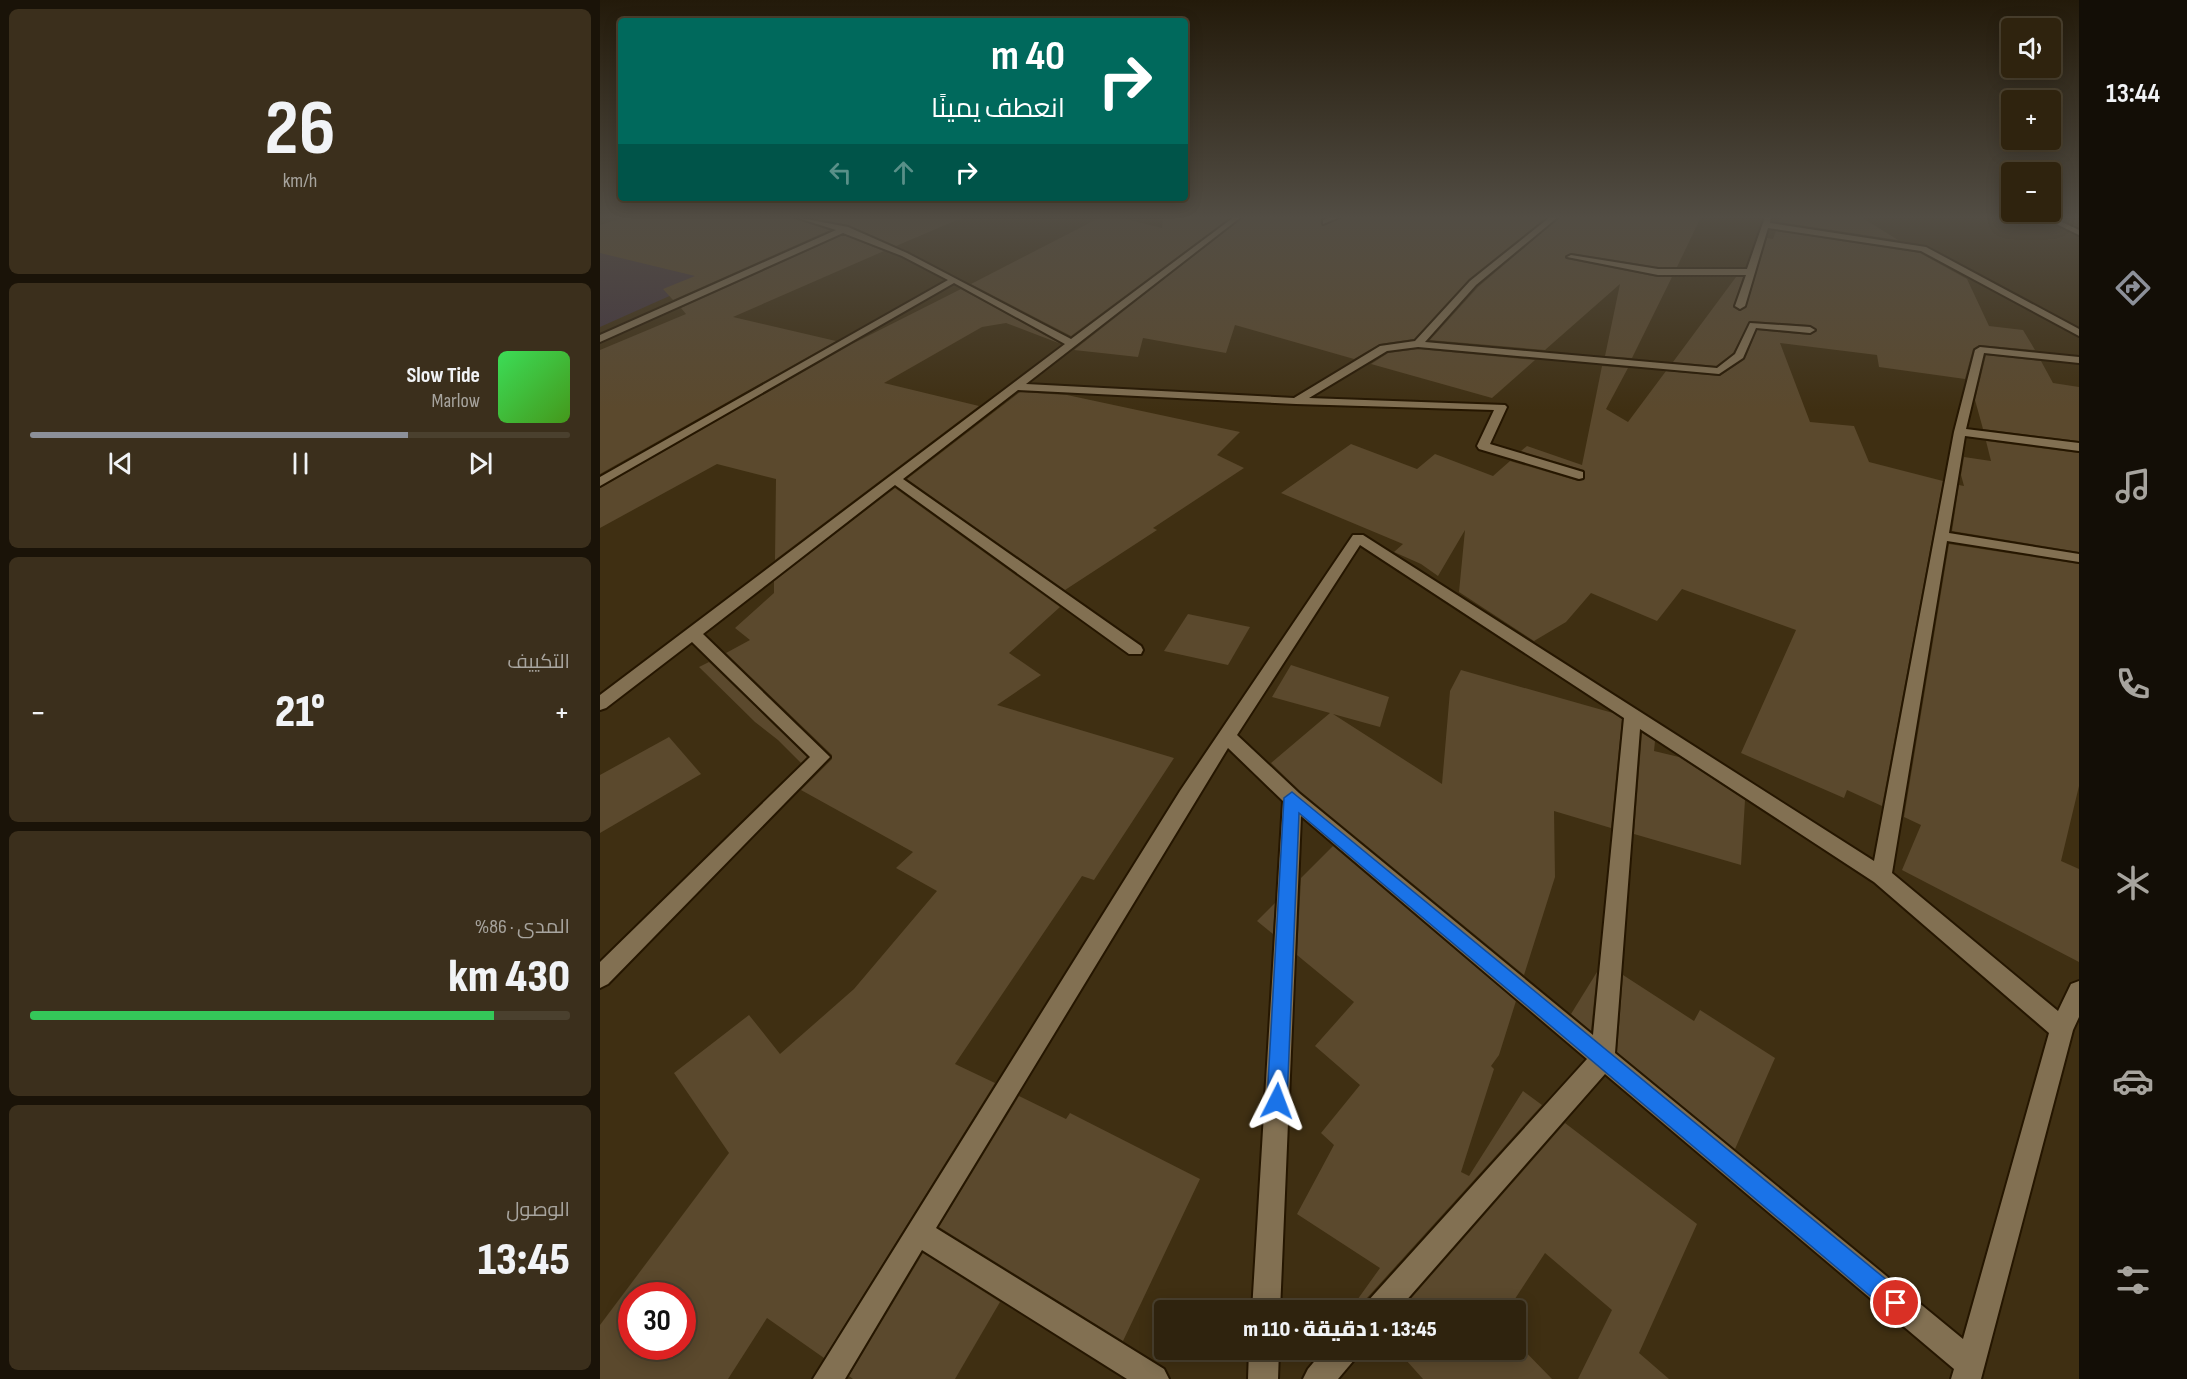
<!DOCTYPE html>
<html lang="ar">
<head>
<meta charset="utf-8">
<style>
	:root { --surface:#2f230e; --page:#3b2f1c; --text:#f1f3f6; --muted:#a7a49e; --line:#4a402e; --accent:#8c9099 }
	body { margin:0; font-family:"Sofia Sans Condensed",Cairo,sans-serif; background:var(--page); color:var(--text); direction:rtl; height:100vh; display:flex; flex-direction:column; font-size:22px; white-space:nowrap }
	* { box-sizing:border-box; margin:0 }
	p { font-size:20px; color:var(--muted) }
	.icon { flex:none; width:33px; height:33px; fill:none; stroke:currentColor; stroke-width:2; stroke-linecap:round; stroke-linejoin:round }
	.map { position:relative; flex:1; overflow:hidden; direction:ltr }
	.drawer { display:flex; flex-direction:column; gap:9px; padding:9px; background:#1a1308; width:600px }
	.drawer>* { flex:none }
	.banner { position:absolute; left:18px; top:18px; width:570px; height:183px; border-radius:6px; box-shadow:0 3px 15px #0003,0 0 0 2px var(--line); direction:rtl; background:#00695c; color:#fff; overflow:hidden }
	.tools { position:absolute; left:1401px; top:18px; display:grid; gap:12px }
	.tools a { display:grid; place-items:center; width:60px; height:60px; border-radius:6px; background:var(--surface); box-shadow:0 3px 15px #0003,0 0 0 2px var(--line); font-size:30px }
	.speed { position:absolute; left:18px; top:1282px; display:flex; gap:12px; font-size:30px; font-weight:700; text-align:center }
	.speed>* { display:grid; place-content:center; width:78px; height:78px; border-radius:50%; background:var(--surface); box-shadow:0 3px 15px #0003,0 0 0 2px var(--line); line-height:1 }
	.speed .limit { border:9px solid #d22; background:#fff; color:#111 }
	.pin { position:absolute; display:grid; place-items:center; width:51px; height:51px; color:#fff; margin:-26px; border:3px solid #fff; border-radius:50%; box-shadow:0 2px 6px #0007 }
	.me { position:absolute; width:66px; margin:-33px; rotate:3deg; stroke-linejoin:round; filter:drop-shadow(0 0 4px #0008) }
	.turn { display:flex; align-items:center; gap:21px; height:126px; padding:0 24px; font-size:27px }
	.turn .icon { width:78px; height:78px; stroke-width:2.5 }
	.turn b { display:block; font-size:42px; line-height:51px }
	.lanes { display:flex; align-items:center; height:57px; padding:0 24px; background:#0003; justify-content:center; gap:30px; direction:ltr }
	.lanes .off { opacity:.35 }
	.big { font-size:45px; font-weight:800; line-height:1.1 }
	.drawer .card { flex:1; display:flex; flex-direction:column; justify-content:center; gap:9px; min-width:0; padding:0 21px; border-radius:9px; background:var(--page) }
	.drawer .dial { align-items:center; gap:0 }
	.dial b { font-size:78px; line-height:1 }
	.song { display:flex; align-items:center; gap:18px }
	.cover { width:72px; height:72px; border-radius:9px; background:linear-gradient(135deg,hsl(130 70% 55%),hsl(100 70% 35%)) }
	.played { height:6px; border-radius:3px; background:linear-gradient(90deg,var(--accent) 70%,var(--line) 70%) }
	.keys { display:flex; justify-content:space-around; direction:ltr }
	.heat { display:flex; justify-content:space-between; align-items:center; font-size:33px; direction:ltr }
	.charge { height:9px; border-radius:4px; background:linear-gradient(90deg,#34c759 86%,var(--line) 0) }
	.trip { position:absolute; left:554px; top:1300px; width:372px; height:60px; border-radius:6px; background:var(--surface); box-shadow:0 3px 15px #0003,0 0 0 2px var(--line); font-weight:800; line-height:60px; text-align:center; direction:rtl }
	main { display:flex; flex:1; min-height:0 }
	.menu { display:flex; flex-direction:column; width:108px; justify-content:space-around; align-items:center; background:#130e06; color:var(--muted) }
	.menu .icon { width:42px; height:42px }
	.menu .selected { color:var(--accent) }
	.menu b { font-size:27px; color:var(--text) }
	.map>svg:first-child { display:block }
	.education { fill:#423441 }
	.building { fill:#5b492d; fill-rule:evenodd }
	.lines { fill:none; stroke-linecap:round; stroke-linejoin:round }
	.minor-casing { stroke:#251600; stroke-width:4 }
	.secondary-casing { stroke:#251600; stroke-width:4 }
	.minor { fill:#827052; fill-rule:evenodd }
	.secondary { fill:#827052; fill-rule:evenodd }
	.route { fill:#1a73e8; stroke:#114b97; stroke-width:1.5 }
</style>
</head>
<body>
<main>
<nav class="menu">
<b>13:44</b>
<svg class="icon selected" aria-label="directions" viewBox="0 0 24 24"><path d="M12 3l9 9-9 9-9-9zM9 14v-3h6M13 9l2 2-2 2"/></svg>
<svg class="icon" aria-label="music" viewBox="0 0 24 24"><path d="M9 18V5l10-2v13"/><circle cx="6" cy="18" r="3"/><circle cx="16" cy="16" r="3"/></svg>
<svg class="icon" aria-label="phone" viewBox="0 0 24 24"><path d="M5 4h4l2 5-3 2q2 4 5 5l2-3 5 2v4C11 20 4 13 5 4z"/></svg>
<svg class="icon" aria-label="climate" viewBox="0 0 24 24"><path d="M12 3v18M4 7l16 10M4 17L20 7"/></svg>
<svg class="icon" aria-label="car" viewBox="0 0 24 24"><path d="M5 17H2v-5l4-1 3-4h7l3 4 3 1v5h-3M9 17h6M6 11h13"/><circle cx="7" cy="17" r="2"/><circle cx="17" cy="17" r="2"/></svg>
<svg class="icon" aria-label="filters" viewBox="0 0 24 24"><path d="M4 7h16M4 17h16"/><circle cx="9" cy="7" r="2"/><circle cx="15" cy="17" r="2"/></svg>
</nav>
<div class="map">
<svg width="1479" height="1379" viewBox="0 0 1479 1379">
	<rect width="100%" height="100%" fill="#3f2f12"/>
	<polygon class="education" points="26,217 176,217 222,228 0,327 0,225"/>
	<g class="building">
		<polygon points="27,217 193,217 230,230 73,300 63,289 95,276 0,253 0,225"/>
		<polygon points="204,217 364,217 296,246 249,225"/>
		<polygon points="501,217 517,217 562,228 563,217 631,217 471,336 371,284"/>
		<polygon points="643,217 726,217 721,220 724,226 742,217 947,217 869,279 814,339 780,344 754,359 635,325 626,353 543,338 538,357 474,350"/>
		<polygon points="960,217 1101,217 1077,267 1058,267 971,253 965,256 967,259 1058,277 1072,277 1032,358 1005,356 1020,284 945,350 830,340 878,287"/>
		<polygon points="1181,217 1261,217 1298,240 1179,222"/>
		<polygon points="1176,231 1320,253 1367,279 1389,326 1423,330 1435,350 1379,345 1373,349 1365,379 1279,367 1277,355 1180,343 1210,422 1254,426 1269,462 1343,481 1282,806 1247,790 1244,798 1141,753 1196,630 1082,589 1057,621 991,593 966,622 934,641 859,592 865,530 838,576 821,564 794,552 803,544 681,493 751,444 817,469 835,454 893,476 910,461 978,481 984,480 984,470 921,451 927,446 982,465 1002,366 1028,368 1006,409 1028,422 1066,371 1120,376 1145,359 1157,330 1210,335 1217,331 1210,325 1150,321 1133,353 1116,366 1073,362 1136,277 1143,277 1133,307 1139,311 1146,308 1167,238 1173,239"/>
		<polygon points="243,235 284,251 133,317 236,341 0,474 0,350 86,314 81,308"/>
		<polygon points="361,289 461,344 406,323 382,327 284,383 379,406 175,560 176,479 117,464 0,528 0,488 252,344"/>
		<polygon points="818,349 935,360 892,398 771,364 788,353"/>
		<polygon points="1386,355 1441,361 1453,383 1479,387 1479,441 1383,429 1375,400"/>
		<polygon points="420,392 467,395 640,432 617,455 644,468 553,528 557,530 465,590 307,479"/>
		<polygon points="1386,441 1479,453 1479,552 1352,531 1359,485 1364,486 1361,475 1364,457 1391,461"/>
		<path d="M295 488 460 607 409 653 441 675 397 705 574 758 494 880 482 876 355 1064 395 1083 224 1358 167 1318 128 1379H0V1325L129 1153 74 1073 149 1015 180 1054 254 989 337 891 296 868 313 852 201 790 232 759V755L126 653 150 640 135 628 174 593V581ZM32 1296H82V1347H32Z"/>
		<polygon points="1349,544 1479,564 1479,786 1461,861 1479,869 1479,962 1302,870 1321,825 1304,817"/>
		<polygon points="588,614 650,627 628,665 564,651"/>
		<polygon points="109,662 207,757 201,763 178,740 155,722 99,667"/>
		<polygon points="691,665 789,697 780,727 733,714 842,784 850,691 861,670 1013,713 1022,719 1011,828 954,811 955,877 924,975 700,791 671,763 730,713 672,697"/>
		<polygon points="1042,733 1055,741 1054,751 1079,757 1145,800 1141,865 1034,834"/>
		<polygon points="69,737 101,774 0,833 0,775"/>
		<polygon points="733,846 916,1001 899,1055 891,1066 894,1069 861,1172 869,1176 923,1091 942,1105 766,1299 762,1311 755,1303 780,1268 697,1214 734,1145 721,1133 760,1085 715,1046 754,1002 697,955 701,878"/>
		<polygon points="675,903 673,934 657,921"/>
		<polygon points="997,972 991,1031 971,1014"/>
		<polygon points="1023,975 1094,1021 1100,1010 1175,1058 1135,1149 1017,1052"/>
		<polygon points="419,1096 466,1119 470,1113 600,1179 523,1341 339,1227"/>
		<polygon points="965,1123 1097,1224 1039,1353 1069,1379 978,1379 1012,1310 945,1253 907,1311 800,1311"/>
		<polygon points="323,1253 400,1302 355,1379 253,1379 249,1376"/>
		<polygon points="915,1341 952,1379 823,1379 797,1350 915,1350"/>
	</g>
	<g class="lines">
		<defs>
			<g id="minor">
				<polygon points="195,217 248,227 307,253 471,339 634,217 641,217 426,384 694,398 780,346 815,341 870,281 950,217 958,217 876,285 825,342 1117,368 1135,354 1150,323 1210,327 1215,330 1210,333 1156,328 1143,358 1119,374 818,347 787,351 709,398 905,405 907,407 890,444 983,472 983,478 979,479 879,449 877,446 894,410 696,404 418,390 303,479 541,646 543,650 541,654 529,654 295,485 103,634 230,757 8,984 0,988 0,962 210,757 92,642 6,708 0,710 0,695 465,344 354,283 0,486 0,477 348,280 302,256 243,233 0,342 0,335 236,230"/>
				<polygon points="731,217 740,217 723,224 723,220"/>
				<polygon points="1165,217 1171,217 1170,223 1326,247 1479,329 1479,336 1321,251 1168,228 1145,306 1140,309 1135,306 1146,275 1058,275 967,257 971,255 1058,269 1147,269"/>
				<path d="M1380 347 1479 357V363L1384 353 1366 429 1479 443V451L1365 436 1349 533 1479 554V562L1347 541 1292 873 1458 1011 1471 984 1479 981V1017L1473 1030 1381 1379H1351L1354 1369 1005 1074 797 1311H764L768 1301 987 1059 701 816 680 1311H652L683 801 628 748 336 1228 564 1369 569 1379H527L322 1250 245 1379H213L580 791 753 535H763L1274 861 1354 432 1375 350ZM760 545 1024 718 993 1035 699 793 637 735ZM1040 729 1274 882 1449 1033 1363 1339 1015 1053Z"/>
				<polygon points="649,1350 679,1350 678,1379 648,1379"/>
				<polygon points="724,1350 759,1350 754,1360 738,1379 703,1379 708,1369"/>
			</g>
			<polygon id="secondary" points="1442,217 1451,217 1479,230 1479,235"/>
		</defs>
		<use href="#minor" class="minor-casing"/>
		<use href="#secondary" class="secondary-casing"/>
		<use href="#minor" class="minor"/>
		<use href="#secondary" class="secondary"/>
	</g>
	<linearGradient id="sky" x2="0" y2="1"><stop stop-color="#231a0a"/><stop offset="0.53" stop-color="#524d44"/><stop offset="1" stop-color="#524d44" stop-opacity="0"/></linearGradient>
	<rect width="1479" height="410" fill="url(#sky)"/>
	<polygon class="route" points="692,792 1305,1295 1308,1303 1305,1311 1296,1315 1288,1311 699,813 687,1101 684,1108 677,1111 670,1108 667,1101 684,798"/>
</svg>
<div class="tools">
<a><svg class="icon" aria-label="sound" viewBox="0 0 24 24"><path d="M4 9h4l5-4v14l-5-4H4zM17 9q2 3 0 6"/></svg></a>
<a>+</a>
<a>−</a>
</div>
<div class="speed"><div class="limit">30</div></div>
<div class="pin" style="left:1296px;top:1303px;background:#d93025"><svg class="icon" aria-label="arrive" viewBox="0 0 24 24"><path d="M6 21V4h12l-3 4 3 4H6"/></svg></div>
<svg class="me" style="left:677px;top:1101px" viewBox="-20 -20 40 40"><path d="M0-17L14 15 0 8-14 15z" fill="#1a73e8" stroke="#fff" stroke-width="4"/></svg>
<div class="trip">13:45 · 1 دقيقة · 110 m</div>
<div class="banner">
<div class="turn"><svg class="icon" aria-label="right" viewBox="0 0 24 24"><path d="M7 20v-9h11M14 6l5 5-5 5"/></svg><div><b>40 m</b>انعطف يمينًا</div></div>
<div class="lanes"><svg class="icon off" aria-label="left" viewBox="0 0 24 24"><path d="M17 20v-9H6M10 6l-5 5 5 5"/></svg><svg class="icon off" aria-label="ahead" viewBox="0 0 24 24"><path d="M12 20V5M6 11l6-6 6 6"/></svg><svg class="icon" aria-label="right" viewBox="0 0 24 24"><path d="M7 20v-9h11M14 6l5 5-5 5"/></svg></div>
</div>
</div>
<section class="drawer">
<div class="card dial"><b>26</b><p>km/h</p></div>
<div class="card">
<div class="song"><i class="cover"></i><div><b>Slow Tide</b><p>Marlow</p></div></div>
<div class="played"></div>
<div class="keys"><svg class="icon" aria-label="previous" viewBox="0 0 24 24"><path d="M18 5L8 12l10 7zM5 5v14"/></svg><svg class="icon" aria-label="pause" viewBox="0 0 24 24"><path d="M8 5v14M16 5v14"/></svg><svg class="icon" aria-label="next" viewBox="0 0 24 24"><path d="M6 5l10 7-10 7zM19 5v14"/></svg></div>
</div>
<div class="card"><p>التكييف</p>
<div class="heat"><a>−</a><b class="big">21°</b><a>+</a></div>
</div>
<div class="card"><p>المدى · 86%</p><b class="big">430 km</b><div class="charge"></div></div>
<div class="card"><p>الوصول</p><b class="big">13:45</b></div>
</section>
</main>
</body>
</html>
